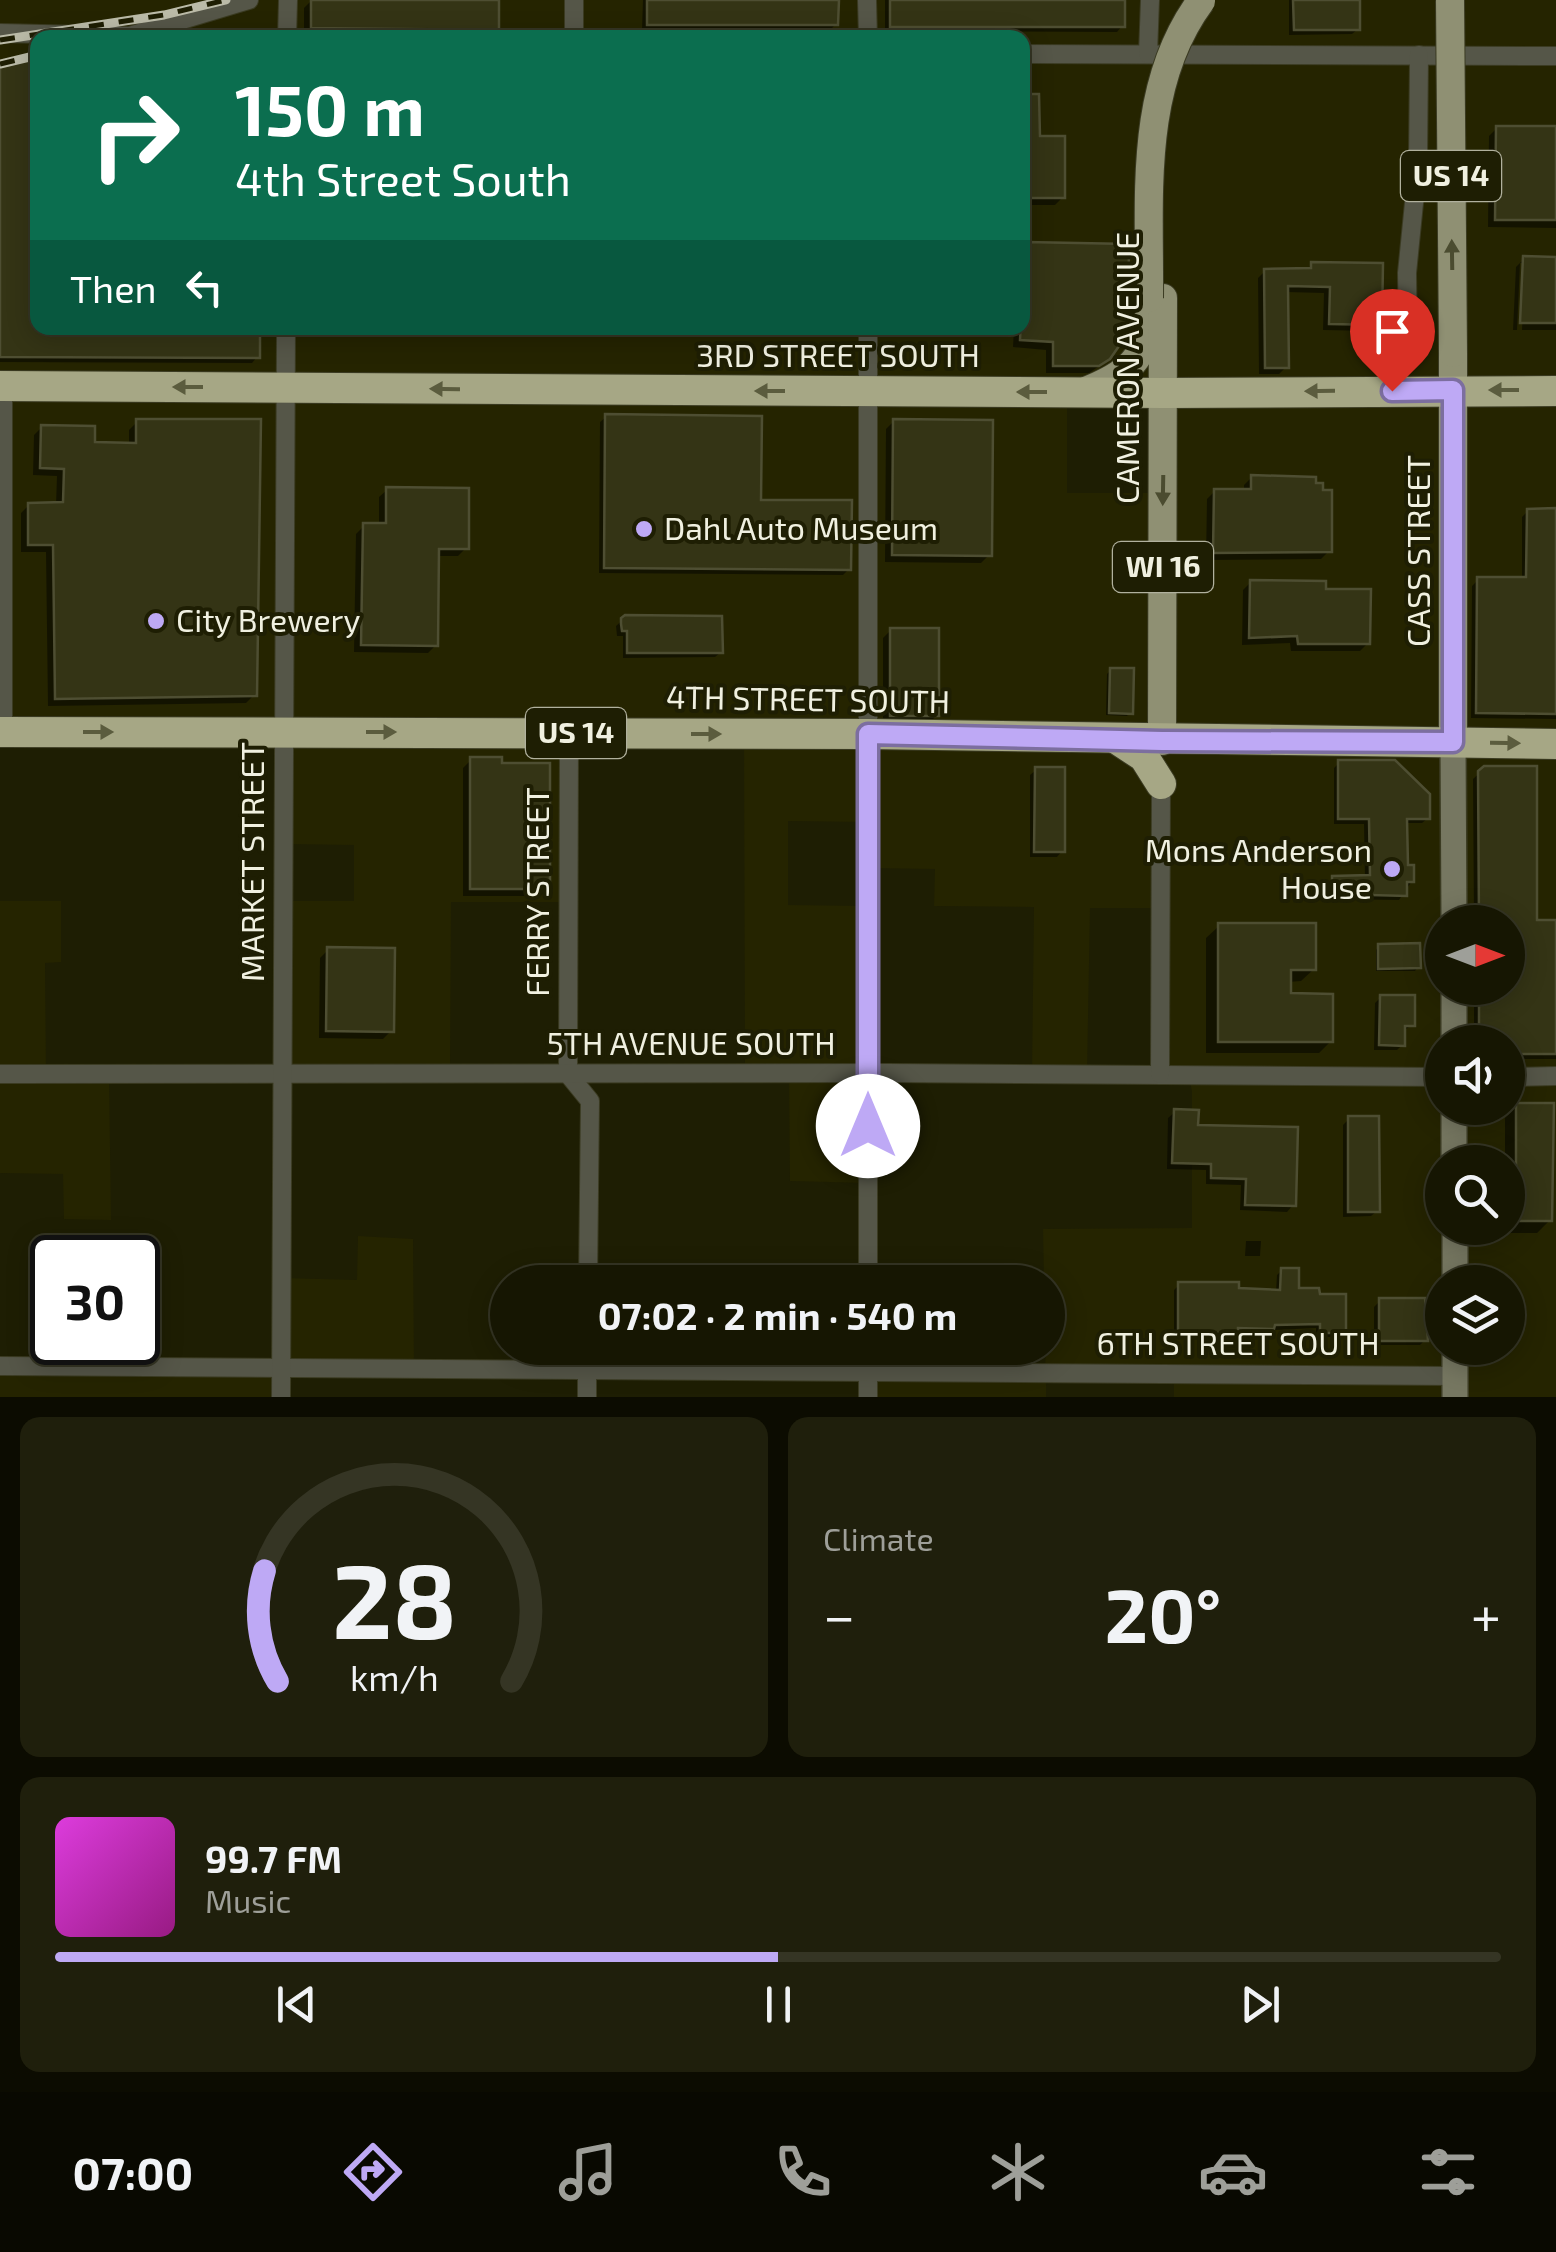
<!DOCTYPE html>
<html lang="en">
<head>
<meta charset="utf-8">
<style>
	:root { --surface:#161602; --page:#1f1f0c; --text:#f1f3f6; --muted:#9e9f99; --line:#353524; --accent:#bea9f5 }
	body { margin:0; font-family:"Exo 2",sans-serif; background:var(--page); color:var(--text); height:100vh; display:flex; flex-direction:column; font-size:38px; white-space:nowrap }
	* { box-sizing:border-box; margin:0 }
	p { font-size:32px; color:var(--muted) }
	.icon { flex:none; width:55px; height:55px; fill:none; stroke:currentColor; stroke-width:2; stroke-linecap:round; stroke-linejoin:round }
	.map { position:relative; height:1397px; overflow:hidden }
	.details { display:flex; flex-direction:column; gap:20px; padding:20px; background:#0c0c01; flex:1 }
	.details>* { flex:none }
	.top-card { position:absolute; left:30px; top:30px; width:1000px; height:305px; border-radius:20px; box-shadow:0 5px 25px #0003,0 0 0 2px var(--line); background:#0b6e4f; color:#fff; overflow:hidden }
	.needle { width:65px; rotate:90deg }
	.buttons { position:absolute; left:1425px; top:905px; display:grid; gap:20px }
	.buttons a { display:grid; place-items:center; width:100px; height:100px; border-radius:50%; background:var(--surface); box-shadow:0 5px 25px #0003,0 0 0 2px var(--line); font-size:50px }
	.speed { position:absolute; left:30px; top:1235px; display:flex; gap:20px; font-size:50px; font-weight:700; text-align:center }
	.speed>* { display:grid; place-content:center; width:130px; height:130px; border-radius:50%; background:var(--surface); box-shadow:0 5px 25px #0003,0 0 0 2px var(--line); line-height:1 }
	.speed .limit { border:5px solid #111; border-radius:15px; background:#fff; color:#111 }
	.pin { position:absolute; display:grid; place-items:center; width:85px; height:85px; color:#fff; margin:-102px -42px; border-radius:50% 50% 50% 0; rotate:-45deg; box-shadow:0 0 10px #0007 }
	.pin .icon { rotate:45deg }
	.me { position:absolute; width:110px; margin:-55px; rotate:0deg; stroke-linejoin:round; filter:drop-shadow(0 0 8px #0008) }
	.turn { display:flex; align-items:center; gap:35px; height:210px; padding:0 40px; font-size:45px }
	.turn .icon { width:130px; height:130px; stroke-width:2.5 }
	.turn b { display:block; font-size:70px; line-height:85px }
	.then { display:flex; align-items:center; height:95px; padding:0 40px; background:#0003; gap:20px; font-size:38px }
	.big { font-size:75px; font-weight:700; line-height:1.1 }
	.details .tile { flex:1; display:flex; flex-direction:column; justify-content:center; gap:15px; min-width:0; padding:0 35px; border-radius:20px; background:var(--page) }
	.details .dial { align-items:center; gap:0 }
	.dial svg { height:260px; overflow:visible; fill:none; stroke:var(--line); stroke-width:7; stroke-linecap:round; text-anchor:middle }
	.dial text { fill:var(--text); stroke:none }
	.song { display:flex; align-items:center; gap:30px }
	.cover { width:120px; height:120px; border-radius:15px; background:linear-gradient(135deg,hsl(300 70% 55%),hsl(310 70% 35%)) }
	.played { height:10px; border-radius:5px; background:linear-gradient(90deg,var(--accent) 50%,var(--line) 50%) }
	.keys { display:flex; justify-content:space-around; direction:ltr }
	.heat { display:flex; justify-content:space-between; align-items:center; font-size:55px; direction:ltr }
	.details .tiles { flex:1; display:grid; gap:20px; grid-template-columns:1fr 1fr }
	.tile:last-child { grid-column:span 2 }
	.trip { position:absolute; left:490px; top:1265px; width:575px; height:100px; border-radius:50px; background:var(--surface); box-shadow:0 5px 25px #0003,0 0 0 2px var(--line); font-weight:700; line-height:100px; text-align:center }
	.tabs { display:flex; height:160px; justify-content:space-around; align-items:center; background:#090901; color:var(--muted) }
	.tabs .icon { width:70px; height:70px }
	.tabs .on { color:var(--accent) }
	.tabs b { font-size:45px; color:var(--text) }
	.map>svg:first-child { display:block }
	.built { fill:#252400; fill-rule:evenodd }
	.shadow { fill:#0007 }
	.building { fill:#343415; stroke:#4e4e32; stroke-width:2.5 }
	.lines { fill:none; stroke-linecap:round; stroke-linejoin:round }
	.street-casing { stroke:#3b3b22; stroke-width:20 }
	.secondary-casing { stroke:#3b3b22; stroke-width:28 }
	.primary-casing { stroke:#3b3b22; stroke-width:30 }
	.highway-casing { stroke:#3b3b22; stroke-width:32 }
	.street { stroke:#555648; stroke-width:18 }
	.secondary { stroke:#767761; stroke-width:25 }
	.primary { stroke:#8f9073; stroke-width:28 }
	.highway { stroke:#a6a785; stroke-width:30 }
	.rail-casing { stroke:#bbbba8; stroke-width:9 }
	.rail { stroke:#1e1e03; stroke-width:5; stroke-dasharray:15; stroke-linecap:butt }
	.primary-bridge-casing { stroke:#3b3b22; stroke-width:30; stroke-linecap:butt }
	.primary-bridge { stroke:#8f9073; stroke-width:28 }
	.oneway { fill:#4b4c30 }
	.oneway2 { fill:#5b5c3e }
	.route-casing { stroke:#7c6e9f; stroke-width:25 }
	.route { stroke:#bea9f5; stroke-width:18 }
	.poi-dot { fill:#bea9f5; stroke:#1e1e03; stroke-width:4 }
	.labels { text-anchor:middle; stroke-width:8; stroke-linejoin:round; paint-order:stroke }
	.shield { fill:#1e1e03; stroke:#b1b19e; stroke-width:2.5 }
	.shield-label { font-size:30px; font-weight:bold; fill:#f0f0e0 }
	.street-label { font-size:32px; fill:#f0f0e0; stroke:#1e1e03 }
	.poi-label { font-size:32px; fill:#f0f0e0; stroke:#1e1e03; text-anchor:start }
</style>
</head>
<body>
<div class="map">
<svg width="1556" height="1397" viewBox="0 0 1556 1397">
	<rect width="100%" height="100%" fill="#1e1e03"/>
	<g class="built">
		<path d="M0 0H1556V1397H1174V1374L1046 1373V1397H868V1372H1045L1048 1282H1044L1043 1229 1192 1228V1092L1189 1076 1160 1074 1161 908H1090L1087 1074H1032L1034 907 934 906 935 869 868 868 867 822 788 821V905L868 906V1183L790 1181 789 1074H745L744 734 569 733 568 902H451L450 1074 282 1073 283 901H354V845L284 844V732H0ZM38 38H1022V328H38ZM1067 393 1164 394 1163 493H1067ZM1442 922H1508V988H1442ZM1442 1042H1508V1108H1442ZM1442 1162H1508V1228H1442ZM1442 1282H1508V1348H1442Z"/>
		<polygon points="0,901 61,901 61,962 45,963 46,1074 109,1074 111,1220 64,1219 63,1174 0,1173"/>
		<polygon points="358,1236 413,1239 414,1370 282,1369 281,1397 0,1397 0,1366 281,1369 282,1278 357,1280"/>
	</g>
	<g class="shadow">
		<polygon points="312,0 497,0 496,29 488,37 304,35 304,8"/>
		<polygon points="643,0 836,0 836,24 830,30 642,30"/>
		<polygon points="885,0 1122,0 1122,26 1117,32 885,31"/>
		<polygon points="1289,0 1357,0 1358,29 1352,34 1289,35"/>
		<polygon points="0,65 38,328 257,328 257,357 252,363 0,362"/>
		<polygon points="1022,96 1063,197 1055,205 1022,205"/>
		<polygon points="1497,128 1556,129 1556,228 1488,227 1489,136"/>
		<polygon points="1027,245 1102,364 1089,373 1046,373 1046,350 1013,347 1014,328 1022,328 1022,249"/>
		<polygon points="1524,259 1556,259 1556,330 1522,330 1525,263 1520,263 1517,330 1513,330 1516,267"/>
		<polygon points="1312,264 1379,324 1372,331 1323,330 1324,293 1286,292 1286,367 1279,374 1259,374 1258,278 1265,271 1306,271"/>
		<polygon points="606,417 759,502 849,569 843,575 599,573 600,422"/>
		<polygon points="894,421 989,555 981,563 885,562 886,429"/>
		<polygon points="137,422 254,695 246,703 48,706 46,552 21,552 21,513 29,505 56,505 57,476 33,475 34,435 42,427 92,445 129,446 129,430"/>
		<polygon points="1252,477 1329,551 1321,559 1206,560 1207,499 1215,491 1244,492 1244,485"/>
		<polygon points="387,490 466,548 458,556 437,556 436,645 428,653 354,652 356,534 364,526 379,526 379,497"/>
		<polygon points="1528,511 1556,511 1556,719 1471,718 1472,586 1478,580 1522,580 1522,517"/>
		<polygon points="1251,582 1324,592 1368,643 1360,651 1291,651 1290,643 1242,645 1243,590"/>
		<polygon points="626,617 721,652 715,657 623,658 623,636 617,636 616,626"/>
		<polygon points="891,630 937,715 929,723 883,723 883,638"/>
		<polygon points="1111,670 1130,712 1127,716 1106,715 1107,674"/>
		<polygon points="471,760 499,766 548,888 540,896 463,896 463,768"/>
		<polygon points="1339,763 1428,818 1422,823 1405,823 1406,867 1412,881 1399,900 1328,899 1327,884 1333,879 1365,878 1364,824 1334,824 1334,768"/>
		<polygon points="1484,769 1535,923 1556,923 1556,1059 1508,1059 1508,1042 1474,1042 1474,988 1508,988 1508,922 1474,922 1473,779"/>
		<polygon points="1036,770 1062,851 1057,857 1030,857 1030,775"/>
		<polygon points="1219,926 1314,969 1301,981 1288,982 1288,996 1331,1041 1319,1053 1206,1053 1206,938"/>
		<polygon points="1379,946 1418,967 1415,971 1376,971 1376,950"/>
		<polygon points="328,950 391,1031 383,1039 319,1038 320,958"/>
		<polygon points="1381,997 1412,1025 1403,1031 1402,1045 1397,1050 1374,1050 1375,1003"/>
		<polygon points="1517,1106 1550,1220 1537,1233 1505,1233 1508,1162 1505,1162 1505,1118"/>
		<polygon points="1175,1112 1196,1128 1293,1205 1287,1212 1240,1210 1241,1185 1206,1184 1206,1170 1167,1169 1168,1118"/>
		<polygon points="1349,1119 1377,1211 1371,1216 1343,1217 1343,1125"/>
		<polygon points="1261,1241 1260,1256 1245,1256 1246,1241"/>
		<polygon points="1282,1270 1296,1291 1343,1332 1338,1337 1316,1337 1316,1328 1236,1332 1231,1337 1174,1337 1174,1290 1179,1285 1276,1292 1277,1275"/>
		<polygon points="1380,1301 1425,1340 1420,1345 1374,1345 1374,1307"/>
	</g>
	<g class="building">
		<polygon points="311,0 499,0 499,30 311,28"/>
		<polygon points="647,0 839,0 838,25 647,25"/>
		<rect x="890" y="0" width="235" height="27"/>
		<polygon points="1293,0 1360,0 1360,30 1294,30"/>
		<polygon points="38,52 38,328 260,328 260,358 0,357 0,62"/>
		<polygon points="1022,94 1039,94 1040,136 1065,136 1065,198 1022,198"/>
		<polygon points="1496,126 1556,126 1556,220 1495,220"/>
		<polygon points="1026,242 1129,244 1128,333 1110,359 1099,366 1053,366 1053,342 1020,340 1022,298 1026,297"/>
		<polygon points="1523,256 1556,257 1556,323 1520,323"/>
		<polygon points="1311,262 1383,263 1382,325 1329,324 1330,287 1288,286 1289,368 1265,368 1264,269 1311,268"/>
		<polygon points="605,414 762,416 761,500 852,500 851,570 604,568"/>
		<polygon points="136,419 261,419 257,696 55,699 53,545 28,545 28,503 63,502 64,469 40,468 41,425 95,426 95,442 136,443"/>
		<polygon points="893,419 993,420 992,556 892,555"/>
		<polygon points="1251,475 1316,477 1316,483 1323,483 1323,490 1332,490 1332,552 1213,553 1214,489 1251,489"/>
		<polygon points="386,487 469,488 469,549 439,549 438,646 361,645 363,523 386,523"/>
		<polygon points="1556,508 1556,714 1476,713 1477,577 1526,577 1527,509"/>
		<polygon points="1250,580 1326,581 1326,589 1371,589 1370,644 1298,644 1297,636 1249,638"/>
		<polygon points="625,615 722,616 723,653 627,653 627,631 622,631 621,624 621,618"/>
		<rect x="890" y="628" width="49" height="88"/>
		<polygon points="1110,668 1134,668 1133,714 1109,713"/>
		<polygon points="470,757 502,757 502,763 550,763 550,889 470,889"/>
		<polygon points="1338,760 1395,760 1430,794 1430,819 1407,819 1408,865 1414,865 1414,882 1407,882 1407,896 1332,894 1332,876 1370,875 1369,819 1338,819"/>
		<polygon points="1484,766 1537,766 1537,920 1556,920 1556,1054 1508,1054 1508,1042 1479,1042 1479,988 1508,988 1508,922 1479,922 1478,771"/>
		<polygon points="1035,767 1065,767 1065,852 1034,852"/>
		<polygon points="1218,923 1316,923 1316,970 1291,970 1291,993 1333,994 1333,1042 1218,1042"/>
		<polygon points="1420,943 1421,968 1378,969 1378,944"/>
		<polygon points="327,947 395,948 394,1032 326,1031"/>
		<polygon points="1380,995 1415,995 1415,1026 1405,1026 1405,1046 1379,1045"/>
		<polygon points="1516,1103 1554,1103 1552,1221 1516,1221"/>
		<polygon points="1174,1109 1199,1110 1198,1125 1298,1127 1296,1206 1245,1205 1246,1179 1211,1178 1211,1164 1172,1163"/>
		<polygon points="1348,1116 1379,1116 1380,1212 1348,1212"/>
		<polygon points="1281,1268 1299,1268 1299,1288 1319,1288 1320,1294 1346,1294 1346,1333 1320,1333 1320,1324 1275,1325 1274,1329 1238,1328 1238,1333 1178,1333 1178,1282 1239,1282 1239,1288 1280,1290"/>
		<polygon points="1379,1298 1425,1298 1428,1341 1379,1341"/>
	</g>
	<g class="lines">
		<defs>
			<g id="street">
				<polyline points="867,0 868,38"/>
				<polyline points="0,33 129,36 249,0"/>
				<polyline points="287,38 288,0"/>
				<polyline points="574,38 574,0"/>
				<polyline points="1022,54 1556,56"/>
				<polyline points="1148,54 1150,0"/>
				<polyline points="868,328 868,1282"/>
				<polyline points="1408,344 1407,273 1418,163 1419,55"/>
				<polyline points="3,386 3,732"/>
				<polyline points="569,733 568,1074 590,1101 588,1282"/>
				<polyline points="0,1074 887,1073 1442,1077"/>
				<polyline points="1160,1074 1161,784"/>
				<polyline points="1508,1077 1556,1076"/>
				<polyline points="868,1348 868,1397"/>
				<polyline points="0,1366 1455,1376"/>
				<polyline points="281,1397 286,328"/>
				<polyline points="587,1397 587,1348"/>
			</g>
			<g id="secondary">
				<polyline points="1453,742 1454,922"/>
				<polyline points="1454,988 1454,1042"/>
				<polyline points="1454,1108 1454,1162"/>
				<polyline points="1455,1228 1455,1282"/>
				<polyline points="1455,1348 1455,1397"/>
			</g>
			<g id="primary">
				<polyline points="1453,353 1453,742"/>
				<path d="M1083 392C1127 375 1149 359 1149 309"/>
				<polyline points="1162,741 1163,298"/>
			</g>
			<g id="highway">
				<polyline points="0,386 1164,393 1556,391"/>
				<polyline points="0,732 868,734 1556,744"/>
				<polyline points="1118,740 1144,757 1161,784"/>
			</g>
		</defs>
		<use href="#street" class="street-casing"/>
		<use href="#secondary" class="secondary-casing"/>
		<use href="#primary" class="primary-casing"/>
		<use href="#highway" class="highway-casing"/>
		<use href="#street" class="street"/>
		<use href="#secondary" class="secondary"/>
		<use href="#primary" class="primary"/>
		<use href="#highway" class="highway"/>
		<defs>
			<g id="rail">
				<polyline points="0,40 164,15 226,0"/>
				<polyline points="0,64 38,55"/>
			</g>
		</defs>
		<use href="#rail" class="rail-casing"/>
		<use href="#rail" class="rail"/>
		<defs>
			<g id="primary-bridge">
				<polyline points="1450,0 1453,353"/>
				<path d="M1149 298C1150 197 1138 86 1201 1"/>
			</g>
		</defs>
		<use href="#primary-bridge" class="primary-bridge-casing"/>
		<use href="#primary-bridge" class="primary-bridge"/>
	</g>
	<defs><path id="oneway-solid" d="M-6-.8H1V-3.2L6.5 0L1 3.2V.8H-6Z" transform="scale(2.5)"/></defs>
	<g class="oneway">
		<use href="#oneway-solid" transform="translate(1452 255) rotate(-91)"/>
		<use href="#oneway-solid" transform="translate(1163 490) rotate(91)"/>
	</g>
	<g class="oneway2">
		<use href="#oneway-solid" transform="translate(188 387) rotate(-180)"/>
		<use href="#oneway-solid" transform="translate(445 389) rotate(-179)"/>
		<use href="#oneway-solid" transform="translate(1504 390) rotate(-180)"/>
		<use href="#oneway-solid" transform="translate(770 391) rotate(-180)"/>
		<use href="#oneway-solid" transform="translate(1320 391) rotate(179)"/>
		<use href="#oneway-solid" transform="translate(1032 392) rotate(-180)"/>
		<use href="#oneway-solid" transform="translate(98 732)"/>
		<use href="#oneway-solid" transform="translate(381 732)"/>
		<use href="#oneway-solid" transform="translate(706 734)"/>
		<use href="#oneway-solid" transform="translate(1505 743) rotate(1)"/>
	</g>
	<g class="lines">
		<defs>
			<polyline id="route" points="868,1126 868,734 1162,741 1453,742 1453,390 1392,391"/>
		</defs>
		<use href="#route" class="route-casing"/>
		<use href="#route" class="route"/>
	</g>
	<g class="poi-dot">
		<circle cx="644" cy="529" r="10"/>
		<circle cx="156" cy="621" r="10"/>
		<circle cx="1392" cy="869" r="10"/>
	</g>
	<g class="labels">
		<g class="shield">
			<rect x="1401" y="151" width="100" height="50" rx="8"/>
			<rect x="1113" y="542" width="100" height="50" rx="8"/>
			<rect x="526" y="708" width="100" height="50" rx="8"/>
		</g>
		<g class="shield-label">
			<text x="1451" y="186">US 14</text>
			<text x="1163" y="577">WI 16</text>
			<text x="576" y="743">US 14</text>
		</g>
		<g class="street-label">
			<text x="838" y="367">3RD STREET SOUTH</text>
			<text transform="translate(1128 368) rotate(-90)" y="11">CAMERON AVENUE</text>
			<text transform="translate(1419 551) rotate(-90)" y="11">CASS STREET</text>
			<text transform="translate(808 700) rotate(1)" y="11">4TH STREET SOUTH</text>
			<text transform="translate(253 862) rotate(-90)" y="11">MARKET STREET</text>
			<text transform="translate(538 892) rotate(-90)" y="11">FERRY STREET</text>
			<text x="691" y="1055">5TH AVENUE SOUTH</text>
			<text x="1238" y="1355">6TH STREET SOUTH</text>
		</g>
		<g class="poi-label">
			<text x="664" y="540">Dahl Auto Museum</text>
			<text x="176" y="632">City Brewery</text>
			<text x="1372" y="862" text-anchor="end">Mons Anderson<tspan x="1372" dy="37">House</tspan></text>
		</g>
	</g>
</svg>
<div class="buttons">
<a><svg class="needle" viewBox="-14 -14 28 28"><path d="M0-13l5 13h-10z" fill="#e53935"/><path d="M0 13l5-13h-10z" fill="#9e9f99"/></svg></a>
<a><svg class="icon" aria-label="sound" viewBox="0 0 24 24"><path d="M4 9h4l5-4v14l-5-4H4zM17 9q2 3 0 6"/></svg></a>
<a><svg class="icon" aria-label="search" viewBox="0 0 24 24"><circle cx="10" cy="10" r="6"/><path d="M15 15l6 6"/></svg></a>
<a><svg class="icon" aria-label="layers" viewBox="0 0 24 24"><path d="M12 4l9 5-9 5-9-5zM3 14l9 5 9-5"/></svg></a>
</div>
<div class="speed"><div class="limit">30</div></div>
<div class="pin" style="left:1392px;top:391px;background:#d93025"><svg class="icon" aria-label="arrive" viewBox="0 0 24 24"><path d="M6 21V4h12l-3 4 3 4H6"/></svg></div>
<svg class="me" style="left:868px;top:1126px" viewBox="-20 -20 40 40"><circle r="19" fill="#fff"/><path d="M0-13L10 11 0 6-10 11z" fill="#bea9f5"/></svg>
<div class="trip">07:02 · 2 min · 540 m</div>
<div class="top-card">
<div class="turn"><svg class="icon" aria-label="right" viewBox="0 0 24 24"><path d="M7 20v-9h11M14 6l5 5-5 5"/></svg><div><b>150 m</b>4th Street South</div></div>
<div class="then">Then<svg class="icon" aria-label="left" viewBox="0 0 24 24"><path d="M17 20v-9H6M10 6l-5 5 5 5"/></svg></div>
</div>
</div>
<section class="details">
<div class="tiles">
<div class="tile dial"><svg viewBox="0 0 100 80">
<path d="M14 69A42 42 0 1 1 86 69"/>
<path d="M14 69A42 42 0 0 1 10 35" stroke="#bea9f5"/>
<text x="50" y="56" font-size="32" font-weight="700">28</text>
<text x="50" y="72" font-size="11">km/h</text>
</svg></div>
<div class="tile"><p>Climate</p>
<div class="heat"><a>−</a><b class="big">20°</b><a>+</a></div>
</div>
<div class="tile">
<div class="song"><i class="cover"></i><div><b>99.7 FM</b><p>Music</p></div></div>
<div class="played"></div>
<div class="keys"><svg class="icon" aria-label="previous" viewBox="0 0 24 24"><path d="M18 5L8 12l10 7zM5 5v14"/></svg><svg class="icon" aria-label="pause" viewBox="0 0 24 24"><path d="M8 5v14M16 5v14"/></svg><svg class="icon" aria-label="next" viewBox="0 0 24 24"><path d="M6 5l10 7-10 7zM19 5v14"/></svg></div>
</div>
</div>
</section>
<nav class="tabs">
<b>07:00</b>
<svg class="icon on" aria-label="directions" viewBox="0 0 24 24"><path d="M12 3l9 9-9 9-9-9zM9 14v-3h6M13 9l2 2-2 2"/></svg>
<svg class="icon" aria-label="music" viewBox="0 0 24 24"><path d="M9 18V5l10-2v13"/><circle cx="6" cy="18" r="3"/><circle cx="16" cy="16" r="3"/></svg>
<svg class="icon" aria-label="phone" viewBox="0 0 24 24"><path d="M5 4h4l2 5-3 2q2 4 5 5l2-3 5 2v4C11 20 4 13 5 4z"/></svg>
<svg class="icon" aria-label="climate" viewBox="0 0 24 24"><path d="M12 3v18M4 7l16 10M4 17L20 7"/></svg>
<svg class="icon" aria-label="car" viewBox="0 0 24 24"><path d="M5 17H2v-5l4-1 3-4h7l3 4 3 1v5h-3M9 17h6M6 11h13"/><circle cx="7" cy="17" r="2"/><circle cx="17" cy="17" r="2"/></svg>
<svg class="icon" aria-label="filters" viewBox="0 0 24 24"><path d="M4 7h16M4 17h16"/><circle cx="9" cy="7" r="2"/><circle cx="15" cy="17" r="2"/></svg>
</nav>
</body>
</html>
